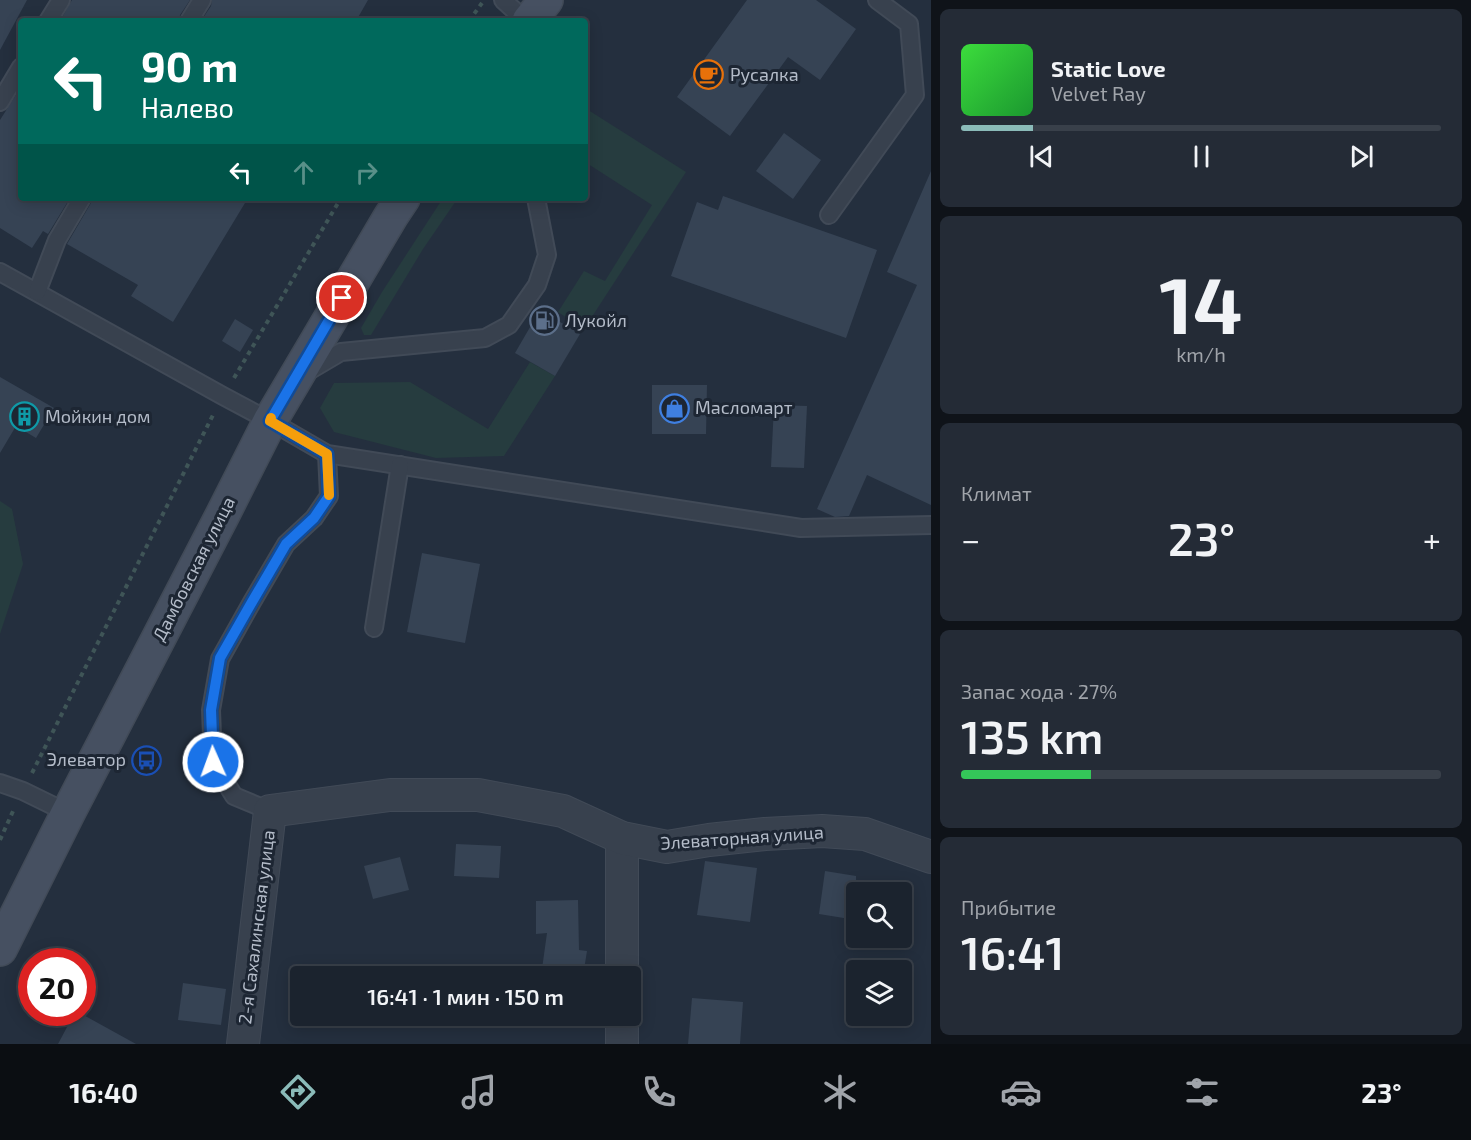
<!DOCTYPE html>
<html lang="ru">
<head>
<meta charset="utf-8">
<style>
	:root { --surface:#1b232e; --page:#242b36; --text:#f1f3f6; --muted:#a0a4aa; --line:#39404a; --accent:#8bbbb9 }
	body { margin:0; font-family:"Exo 2",sans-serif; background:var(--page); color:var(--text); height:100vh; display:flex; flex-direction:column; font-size:22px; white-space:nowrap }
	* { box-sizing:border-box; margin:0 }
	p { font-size:20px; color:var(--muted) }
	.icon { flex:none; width:33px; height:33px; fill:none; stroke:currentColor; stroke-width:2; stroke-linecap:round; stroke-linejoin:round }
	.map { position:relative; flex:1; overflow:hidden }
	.panel { display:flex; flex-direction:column; gap:9px; padding:9px; background:#0f1319; width:540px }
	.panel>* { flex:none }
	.top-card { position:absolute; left:18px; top:18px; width:570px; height:183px; border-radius:6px; box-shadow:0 3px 15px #0003,0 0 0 2px var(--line); background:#00695c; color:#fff; overflow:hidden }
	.buttons { position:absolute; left:846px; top:882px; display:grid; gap:12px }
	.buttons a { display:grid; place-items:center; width:66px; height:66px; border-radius:6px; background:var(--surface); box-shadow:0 3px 15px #0003,0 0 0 2px var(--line); font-size:30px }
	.speed { position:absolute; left:18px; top:948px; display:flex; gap:12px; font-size:30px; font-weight:700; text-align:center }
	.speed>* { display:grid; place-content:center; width:78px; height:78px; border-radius:50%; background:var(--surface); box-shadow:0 3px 15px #0003,0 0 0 2px var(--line); line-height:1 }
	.speed .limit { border:9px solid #d22; background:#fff; color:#111 }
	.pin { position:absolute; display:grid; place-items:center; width:51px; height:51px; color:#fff; margin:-26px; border:3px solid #fff; border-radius:50%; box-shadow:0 2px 6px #0007 }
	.me { position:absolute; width:66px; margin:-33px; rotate:358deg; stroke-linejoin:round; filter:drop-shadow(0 0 4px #0008) }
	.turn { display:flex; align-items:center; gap:21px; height:126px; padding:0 24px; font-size:27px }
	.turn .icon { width:78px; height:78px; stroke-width:2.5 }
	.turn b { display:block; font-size:42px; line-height:51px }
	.lanes { display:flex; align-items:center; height:57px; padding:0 24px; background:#0003; justify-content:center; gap:30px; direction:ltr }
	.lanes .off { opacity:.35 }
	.big { font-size:45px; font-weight:600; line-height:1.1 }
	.panel .widget { flex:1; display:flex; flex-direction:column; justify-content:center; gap:9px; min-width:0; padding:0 21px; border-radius:9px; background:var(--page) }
	.panel .dial { align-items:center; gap:0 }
	.dial b { font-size:78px; line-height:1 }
	.song { display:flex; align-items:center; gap:18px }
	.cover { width:72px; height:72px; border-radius:9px; background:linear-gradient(135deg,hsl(120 70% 55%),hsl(130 70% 35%)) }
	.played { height:6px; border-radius:3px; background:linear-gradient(90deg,var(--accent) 15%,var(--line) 15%) }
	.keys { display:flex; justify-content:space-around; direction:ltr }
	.heat { display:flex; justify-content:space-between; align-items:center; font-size:33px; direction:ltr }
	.charge { height:9px; border-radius:4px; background:linear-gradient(90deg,#34c759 27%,var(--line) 0) }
	.trip { position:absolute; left:290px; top:966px; width:351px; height:60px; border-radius:6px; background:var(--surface); box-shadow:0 3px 15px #0003,0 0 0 2px var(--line); font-weight:600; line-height:60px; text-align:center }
	.dock { display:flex; height:96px; justify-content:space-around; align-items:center; background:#0b0e12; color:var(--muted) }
	.dock .icon { width:42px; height:42px }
	.dock .on { color:var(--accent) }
	.dock b { font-size:27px; color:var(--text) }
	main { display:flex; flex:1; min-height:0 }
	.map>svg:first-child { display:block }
	.green { fill:#263c3f }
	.building { fill:#364354 }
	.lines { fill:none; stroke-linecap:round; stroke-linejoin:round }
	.service-casing { stroke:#414a57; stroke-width:20 }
	.minor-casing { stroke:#414a57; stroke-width:34 }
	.secondary-casing { stroke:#414a57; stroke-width:36 }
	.path { stroke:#3f5557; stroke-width:4; stroke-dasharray:4.5 4.5; stroke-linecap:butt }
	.service { stroke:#38414e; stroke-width:16 }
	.minor { stroke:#38414e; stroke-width:32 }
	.secondary { stroke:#465061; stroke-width:33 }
	.route-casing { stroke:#114b97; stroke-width:15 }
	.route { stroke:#1a73e8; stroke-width:10 }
	.slow { stroke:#f59e0b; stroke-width:10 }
	.labels { text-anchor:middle; stroke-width:6; stroke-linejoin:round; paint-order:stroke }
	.poi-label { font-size:18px; fill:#b4bcc9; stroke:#1d2633; text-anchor:start }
	.street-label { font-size:18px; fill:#b4bcc9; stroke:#1d2633 }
</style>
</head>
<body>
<main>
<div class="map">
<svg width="931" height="1044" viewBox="0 0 931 1044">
	<rect width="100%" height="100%" fill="#242f3e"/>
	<g class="green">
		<polygon points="585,108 686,172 584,329 558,312 584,271 605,281 652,205 585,162"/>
		<polygon points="443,198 458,198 423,249 371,335 364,335 361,328 382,292"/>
		<polygon points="530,362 555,376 504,456 436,458 334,432 320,408 334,383 410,382 488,429"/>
		<polygon points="0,501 12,509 23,564 0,634"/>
	</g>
	<g class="building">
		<polygon points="0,0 27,0 0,50"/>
		<polygon points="72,0 190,0 180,15 179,21 60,21"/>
		<polygon points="212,0 368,0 356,21 201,21 211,6"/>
		<polygon points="747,0 816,0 856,29 820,80 788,57 730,136 677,97"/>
		<polygon points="21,87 21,198 70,198 48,234 43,231 32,248 0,228 0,120"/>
		<polygon points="784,133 821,160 793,199 756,171"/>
		<polygon points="931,171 931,505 867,475 849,516 835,517 817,509 917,285 887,272"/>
		<polygon points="723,196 877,250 846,338 671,276 697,202 718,210"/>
		<polygon points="92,198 248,198 173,322 131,296 138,285 67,244 91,203"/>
		<polygon points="540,310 580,334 555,376 515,353"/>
		<polygon points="235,319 253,330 240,352 222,341"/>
		<polygon points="0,377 54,408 36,438 16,426 0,453"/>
		<polygon points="652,385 707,385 706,434 652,434"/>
		<polygon points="774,405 807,406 804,468 771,467"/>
		<polygon points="422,553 480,564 465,643 407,632"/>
		<polygon points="456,844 501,846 499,878 454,876"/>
		<polygon points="400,857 409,890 373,899 364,866"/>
		<polygon points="705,861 757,868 750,922 697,915"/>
		<polygon points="825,871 856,876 856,920 819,914"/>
		<polygon points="578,900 579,950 587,951 583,976 541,976 547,933 536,934 536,901"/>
		<polygon points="183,983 226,989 221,1025 178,1020"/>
		<polygon points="692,998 743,1002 740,1044 688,1044"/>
		<polygon points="75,1012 78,1012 136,1044 58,1044"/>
	</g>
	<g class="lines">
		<defs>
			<g id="service">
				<polyline points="503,0 526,21"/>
				<polyline points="48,21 61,0"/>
				<polyline points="189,21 202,0"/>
				<polyline points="0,102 21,67"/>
				<polyline points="829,215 915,95 909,24 877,0"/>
				<polyline points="0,272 223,396 270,421 327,454 801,528 931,525"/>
				<polyline points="37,292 57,240 82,198"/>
				<polyline points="307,372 341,352 485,338 509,325 537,285 547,255 536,198"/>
				<polyline points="374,628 400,465"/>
				<polyline points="0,783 23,791 68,813"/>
				<polyline points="270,811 234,796 213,762 211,710 220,659 252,602 286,544 314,518 329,496 327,454"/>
			</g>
			<g id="minor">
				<polyline points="622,838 622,976"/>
				<polyline points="622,1016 622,1044"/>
				<polyline points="243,1044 270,811 390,795 478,795 563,811 622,838 667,847 709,840 765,834 822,831 865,834 931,857"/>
			</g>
			<g id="secondary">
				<polyline points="529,21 546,0"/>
				<polyline points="0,949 68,813 222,516 270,421 391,216 403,198"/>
			</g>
		</defs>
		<use href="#service" class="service-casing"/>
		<use href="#minor" class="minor-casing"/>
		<use href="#secondary" class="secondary-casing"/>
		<g class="path">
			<polyline points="469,21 482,3"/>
			<polyline points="234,378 341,198"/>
			<polyline points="32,773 214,413"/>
			<polyline points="0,840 14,809"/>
		</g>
		<use href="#service" class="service"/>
		<use href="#minor" class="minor"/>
		<use href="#secondary" class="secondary"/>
	</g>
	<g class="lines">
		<defs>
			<polyline id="route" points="213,762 211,710 220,658 252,602 286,544 314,518 329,496 327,454 270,421 342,298"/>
		</defs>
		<use href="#route" class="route-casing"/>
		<use href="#route" class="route"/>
		<polyline class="slow" points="271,418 270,421 327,454 329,495"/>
	</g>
	<defs>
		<symbol id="cafe-ring" viewBox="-11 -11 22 22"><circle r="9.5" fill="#1d2633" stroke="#e8710a" stroke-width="1.5"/><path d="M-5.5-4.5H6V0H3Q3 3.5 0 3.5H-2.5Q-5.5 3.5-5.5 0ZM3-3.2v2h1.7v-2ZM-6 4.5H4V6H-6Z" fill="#e8710a"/></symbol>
		<symbol id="fuel-ring" viewBox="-11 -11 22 22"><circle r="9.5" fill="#1d2633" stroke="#5c6f8a" stroke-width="1.5"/><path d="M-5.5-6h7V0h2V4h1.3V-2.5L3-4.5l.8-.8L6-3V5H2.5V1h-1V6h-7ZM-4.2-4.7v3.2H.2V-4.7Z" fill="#5c6f8a"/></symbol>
		<symbol id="shop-ring" viewBox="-11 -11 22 22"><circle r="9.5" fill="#1d2633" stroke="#3f7fe0" stroke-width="1.5"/><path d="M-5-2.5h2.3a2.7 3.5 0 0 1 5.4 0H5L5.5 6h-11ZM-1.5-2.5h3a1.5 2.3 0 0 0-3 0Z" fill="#3f7fe0"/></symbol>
		<symbol id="building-ring" viewBox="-11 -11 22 22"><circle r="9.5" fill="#1d2633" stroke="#0f9aa8" stroke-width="1.5"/><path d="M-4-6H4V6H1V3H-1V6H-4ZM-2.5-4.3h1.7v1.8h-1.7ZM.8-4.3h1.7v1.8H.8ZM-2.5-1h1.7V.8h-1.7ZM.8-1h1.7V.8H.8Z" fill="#0f9aa8"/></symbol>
		<symbol id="bus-ring" viewBox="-11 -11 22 22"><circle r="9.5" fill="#1d2633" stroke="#1a4fb4" stroke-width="1.5"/><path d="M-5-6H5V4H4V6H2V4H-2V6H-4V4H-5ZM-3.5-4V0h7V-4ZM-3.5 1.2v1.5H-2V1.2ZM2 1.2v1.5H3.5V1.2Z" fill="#1a4fb4"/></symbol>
	</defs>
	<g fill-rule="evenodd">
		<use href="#cafe-ring" x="692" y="58" width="33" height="33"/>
		<use href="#fuel-ring" x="528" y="304" width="33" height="33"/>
		<use href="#shop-ring" x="658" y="392" width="33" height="33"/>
		<use href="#building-ring" x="8" y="400" width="33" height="33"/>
		<use href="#bus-ring" x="130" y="744" width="33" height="33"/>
	</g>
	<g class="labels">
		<g class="poi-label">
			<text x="730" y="81">Русалка</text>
			<text x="565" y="327">Лукойл</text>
			<text x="695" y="414">Масломарт</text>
			<text x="45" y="423">Мойкин дом</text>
			<text x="126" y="766" text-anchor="end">Элеватор</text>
		</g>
		<g class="street-label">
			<text transform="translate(194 569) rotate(-63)" y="6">Дамбовская улица</text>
			<text transform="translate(742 838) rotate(-4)" y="6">Элеваторная улица</text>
			<text transform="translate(257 927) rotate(-83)" y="6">2-я Сахалинская улица</text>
		</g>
	</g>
</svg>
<div class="buttons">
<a><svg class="icon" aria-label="search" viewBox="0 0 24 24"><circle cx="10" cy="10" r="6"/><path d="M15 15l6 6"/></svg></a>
<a><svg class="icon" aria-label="layers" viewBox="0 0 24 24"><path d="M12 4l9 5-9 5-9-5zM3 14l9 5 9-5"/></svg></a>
</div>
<div class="speed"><div class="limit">20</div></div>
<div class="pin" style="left:342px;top:298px;background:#d93025"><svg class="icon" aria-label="arrive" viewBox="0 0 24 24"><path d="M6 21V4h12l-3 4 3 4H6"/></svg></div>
<svg class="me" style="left:213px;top:762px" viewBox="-20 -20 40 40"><circle r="17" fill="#1a73e8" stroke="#fff" stroke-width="3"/><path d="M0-11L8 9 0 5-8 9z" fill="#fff"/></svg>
<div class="trip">16:41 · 1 мин · 150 m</div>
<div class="top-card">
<div class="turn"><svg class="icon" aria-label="left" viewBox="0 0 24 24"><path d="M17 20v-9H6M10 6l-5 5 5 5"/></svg><div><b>90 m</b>Налево</div></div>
<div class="lanes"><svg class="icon" aria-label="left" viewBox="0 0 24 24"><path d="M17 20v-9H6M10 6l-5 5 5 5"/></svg><svg class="icon off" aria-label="ahead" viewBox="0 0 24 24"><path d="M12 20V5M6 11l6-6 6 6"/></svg><svg class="icon off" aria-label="right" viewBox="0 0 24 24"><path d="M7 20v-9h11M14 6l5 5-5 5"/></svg></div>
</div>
</div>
<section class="panel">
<div class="widget">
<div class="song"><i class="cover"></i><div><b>Static Love</b><p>Velvet Ray</p></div></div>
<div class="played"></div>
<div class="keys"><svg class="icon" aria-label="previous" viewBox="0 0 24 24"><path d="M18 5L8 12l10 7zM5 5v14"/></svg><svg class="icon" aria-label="pause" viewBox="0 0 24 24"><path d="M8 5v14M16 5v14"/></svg><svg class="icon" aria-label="next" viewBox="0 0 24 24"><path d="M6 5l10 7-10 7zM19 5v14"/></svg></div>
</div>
<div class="widget dial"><b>14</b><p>km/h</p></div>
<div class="widget"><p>Климат</p>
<div class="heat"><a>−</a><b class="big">23°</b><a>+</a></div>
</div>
<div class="widget"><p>Запас хода · 27%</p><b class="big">135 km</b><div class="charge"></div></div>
<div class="widget"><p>Прибытие</p><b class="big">16:41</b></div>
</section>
</main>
<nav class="dock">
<b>16:40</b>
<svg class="icon on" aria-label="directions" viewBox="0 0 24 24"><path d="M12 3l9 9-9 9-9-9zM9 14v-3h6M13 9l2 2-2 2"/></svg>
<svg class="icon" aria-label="music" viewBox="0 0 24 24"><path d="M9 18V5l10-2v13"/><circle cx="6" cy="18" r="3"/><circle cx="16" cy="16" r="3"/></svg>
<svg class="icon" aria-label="phone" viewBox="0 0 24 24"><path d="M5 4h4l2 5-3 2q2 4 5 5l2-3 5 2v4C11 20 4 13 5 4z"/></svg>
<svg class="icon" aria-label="climate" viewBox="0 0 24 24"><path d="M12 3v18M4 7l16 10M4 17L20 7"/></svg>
<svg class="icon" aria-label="car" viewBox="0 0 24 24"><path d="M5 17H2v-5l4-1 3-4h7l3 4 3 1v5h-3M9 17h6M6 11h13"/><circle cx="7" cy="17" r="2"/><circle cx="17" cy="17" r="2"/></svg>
<svg class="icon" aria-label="filters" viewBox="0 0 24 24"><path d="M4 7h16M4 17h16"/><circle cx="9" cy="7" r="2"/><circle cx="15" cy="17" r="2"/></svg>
<b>23°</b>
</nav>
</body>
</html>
